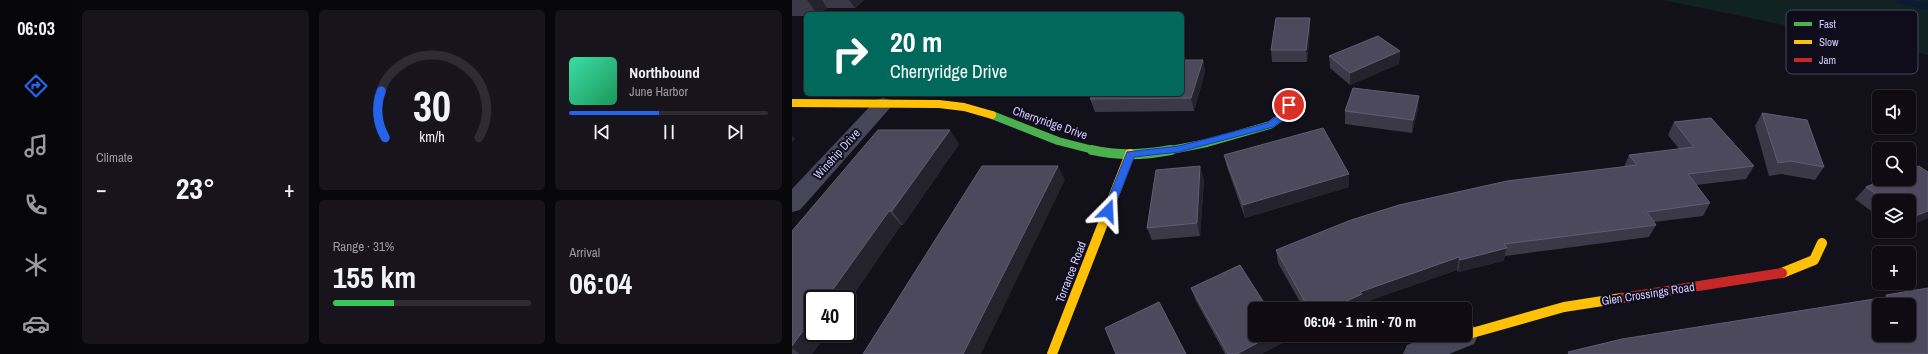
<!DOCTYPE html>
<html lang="en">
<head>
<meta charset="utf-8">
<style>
	:root { --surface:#0e0c12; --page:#17151b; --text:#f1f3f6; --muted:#9b9b9f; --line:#2e2c32; --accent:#2563eb }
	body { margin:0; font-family:"Archivo Narrow",sans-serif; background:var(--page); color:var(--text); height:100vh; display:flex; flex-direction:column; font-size:15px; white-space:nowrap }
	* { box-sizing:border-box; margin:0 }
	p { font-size:13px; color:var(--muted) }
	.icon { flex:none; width:22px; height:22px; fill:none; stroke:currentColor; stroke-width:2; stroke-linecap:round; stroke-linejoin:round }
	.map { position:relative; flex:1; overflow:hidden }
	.drawer { display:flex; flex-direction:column; gap:10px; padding:10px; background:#08070a; width:720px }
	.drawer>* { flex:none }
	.hud { position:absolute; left:12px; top:12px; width:380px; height:84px; border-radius:6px; box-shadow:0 1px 3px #0004,0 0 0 1px var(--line); background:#00695c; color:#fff; overflow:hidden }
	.tools { position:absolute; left:1080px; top:90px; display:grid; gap:8px }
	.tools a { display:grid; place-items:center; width:44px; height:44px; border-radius:6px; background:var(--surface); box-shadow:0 1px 3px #0004,0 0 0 1px var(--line); font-size:20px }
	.speed { position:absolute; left:12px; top:290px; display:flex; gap:8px; font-size:20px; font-weight:700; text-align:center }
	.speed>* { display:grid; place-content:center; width:52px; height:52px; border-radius:50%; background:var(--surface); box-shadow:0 1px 3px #0004,0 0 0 1px var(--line); line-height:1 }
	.speed .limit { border:2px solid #111; border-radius:6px; background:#fff; color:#111 }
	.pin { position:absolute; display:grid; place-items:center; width:34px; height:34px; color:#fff; margin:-17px; border:2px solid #fff; border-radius:50%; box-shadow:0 1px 4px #0007 }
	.me { position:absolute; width:44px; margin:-22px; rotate:21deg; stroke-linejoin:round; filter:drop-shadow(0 0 3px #0008) }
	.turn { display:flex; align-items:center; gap:14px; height:84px; padding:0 20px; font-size:18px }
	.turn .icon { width:52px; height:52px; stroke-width:2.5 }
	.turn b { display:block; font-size:28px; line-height:34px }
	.big { font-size:30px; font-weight:800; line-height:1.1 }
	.drawer .card { flex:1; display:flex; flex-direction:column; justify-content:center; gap:6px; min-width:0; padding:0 14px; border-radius:6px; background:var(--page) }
	.drawer .dial { align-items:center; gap:0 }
	.dial svg { height:104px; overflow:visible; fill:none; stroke:var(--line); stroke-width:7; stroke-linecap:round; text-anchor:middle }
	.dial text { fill:var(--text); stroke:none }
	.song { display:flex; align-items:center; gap:12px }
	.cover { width:48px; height:48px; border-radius:6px; background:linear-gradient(135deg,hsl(160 70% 55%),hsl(150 70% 35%)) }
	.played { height:4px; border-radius:2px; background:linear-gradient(90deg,var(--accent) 45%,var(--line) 45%) }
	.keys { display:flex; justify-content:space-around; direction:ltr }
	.heat { display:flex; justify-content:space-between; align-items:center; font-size:22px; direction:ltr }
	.charge { height:6px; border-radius:3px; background:linear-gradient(90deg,#34c759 31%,var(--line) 0) }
	.drawer .tiles { flex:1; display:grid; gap:10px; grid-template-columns:repeat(3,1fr) }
	.card:first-child { grid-row:span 2 }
	.trip { position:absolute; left:456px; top:302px; width:224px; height:40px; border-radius:6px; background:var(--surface); box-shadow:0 1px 3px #0004,0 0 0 1px var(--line); font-weight:800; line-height:40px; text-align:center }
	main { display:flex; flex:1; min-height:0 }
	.dock { display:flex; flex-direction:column; width:72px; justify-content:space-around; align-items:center; background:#060507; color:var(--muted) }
	.dock .icon { width:28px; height:28px }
	.dock .on { color:var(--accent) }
	.dock b { font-size:18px; color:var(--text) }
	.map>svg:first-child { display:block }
	.green { fill:#102222 }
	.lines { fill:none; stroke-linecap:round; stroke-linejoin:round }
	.stream { stroke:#0c1a33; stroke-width:6 }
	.street { fill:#474659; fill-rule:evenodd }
	.fast-far1 { stroke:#4caf50; stroke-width:8 }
	.fast { stroke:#4caf50; stroke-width:10 }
	.slow-far1 { stroke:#ffc107; stroke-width:8 }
	.slow { stroke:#ffc107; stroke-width:10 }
	.jam { stroke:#c62828; stroke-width:10 }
	.wall { fill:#3b3948 }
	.shaded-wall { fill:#24222c }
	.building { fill:#4b495b; stroke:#605d74; fill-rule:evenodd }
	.route { fill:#2563eb; stroke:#184099 }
	.labels { text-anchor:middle; stroke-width:4; stroke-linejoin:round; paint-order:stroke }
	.street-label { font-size:12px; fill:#d0cbfb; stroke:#0f0d1c }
	.key { fill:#0f0d1c; stroke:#49465f; stroke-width:1 }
	.key-label { font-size:11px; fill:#d0cbfb }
</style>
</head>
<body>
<main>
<nav class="dock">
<b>06:03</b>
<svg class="icon on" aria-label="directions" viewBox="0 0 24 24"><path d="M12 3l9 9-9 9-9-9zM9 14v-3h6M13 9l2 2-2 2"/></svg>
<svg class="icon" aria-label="music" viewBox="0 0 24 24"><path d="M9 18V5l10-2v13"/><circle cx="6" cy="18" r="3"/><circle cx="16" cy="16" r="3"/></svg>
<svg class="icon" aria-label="phone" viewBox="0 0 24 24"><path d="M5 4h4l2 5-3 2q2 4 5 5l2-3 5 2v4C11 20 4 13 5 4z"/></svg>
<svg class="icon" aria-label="climate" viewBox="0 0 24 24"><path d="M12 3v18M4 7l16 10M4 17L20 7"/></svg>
<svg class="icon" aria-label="car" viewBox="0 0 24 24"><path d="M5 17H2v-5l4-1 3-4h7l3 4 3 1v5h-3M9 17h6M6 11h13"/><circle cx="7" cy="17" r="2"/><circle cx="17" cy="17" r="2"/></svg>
</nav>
<section class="drawer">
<div class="tiles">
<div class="card"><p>Climate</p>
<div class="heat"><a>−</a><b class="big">23°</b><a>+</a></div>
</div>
<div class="card dial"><svg viewBox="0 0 100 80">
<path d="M14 69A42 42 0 1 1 86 69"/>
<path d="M14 69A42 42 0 0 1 11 33" stroke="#2563eb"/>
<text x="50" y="56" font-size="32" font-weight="700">30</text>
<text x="50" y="72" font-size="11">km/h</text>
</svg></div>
<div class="card">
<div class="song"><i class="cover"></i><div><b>Northbound</b><p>June Harbor</p></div></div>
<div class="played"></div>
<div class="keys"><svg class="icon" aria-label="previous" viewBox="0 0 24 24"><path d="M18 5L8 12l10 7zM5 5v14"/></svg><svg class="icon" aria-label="pause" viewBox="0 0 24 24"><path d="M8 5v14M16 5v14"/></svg><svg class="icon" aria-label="next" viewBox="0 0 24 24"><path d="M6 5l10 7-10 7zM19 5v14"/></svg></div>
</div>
<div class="card"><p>Range · 31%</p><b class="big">155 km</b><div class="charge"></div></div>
<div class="card"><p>Arrival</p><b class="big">06:04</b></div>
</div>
</section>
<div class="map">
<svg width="1136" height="354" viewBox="0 0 1136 354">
	<rect width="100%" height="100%" fill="#121018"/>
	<polygon class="green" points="871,0 1136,0 1136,55"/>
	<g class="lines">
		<polyline class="stream" points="1106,0 1136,7"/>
		<g class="street">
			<polygon points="91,98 98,100 101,104 98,108 8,210 0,212 0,189 84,100"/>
			<polygon points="673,323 682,326 686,335 682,344 657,354 611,354 615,345 640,335 673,335"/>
		</g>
		<g class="fast-far1">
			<polyline points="200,115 266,141 305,151"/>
			<polyline points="374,151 415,143 478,125 488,118 497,105"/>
		</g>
		<path class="fast" d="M300 150C326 156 353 155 379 150"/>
		<polyline class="slow-far1" points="0,103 147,104 172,107 200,115"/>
		<g class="slow">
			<polyline points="990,273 1022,260 1030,243"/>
			<polyline points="673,335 772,307 830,298"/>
			<polyline points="260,354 338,154"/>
		</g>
		<polyline class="jam" points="830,298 990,273"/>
	</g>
	<g class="wall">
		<polygon points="0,0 72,0 63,8 35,8 28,14 14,14 14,16 0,16"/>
		<polygon points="518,18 518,30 515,62 480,62 479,50"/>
		<polygon points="608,51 607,64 558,85 538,68 537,56"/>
		<polygon points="411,60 413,72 402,111 303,112 298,99"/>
		<polygon points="626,109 620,133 553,124 553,111"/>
		<polygon points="970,113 1032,167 1023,180 989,174 977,176 963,126"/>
		<polygon points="882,122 962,166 954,179 904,185 918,203 911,216 862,222 864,225 857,237 713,256 711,261 666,272 665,270 570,303 570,306 564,309 512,309 486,263 484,250 832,167 837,155 887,149 876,135"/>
		<polygon points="167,144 111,225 109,225 55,304 55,299 35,333 20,354 0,354 0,231"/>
		<polygon points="432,155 557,187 453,218 435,167"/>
		<polygon points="1136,172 1136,218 1117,226 1117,201 1087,201 1087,217 1063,199 1074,187"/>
		<polygon points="412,179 408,236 360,240 355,228"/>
		<polygon points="399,288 492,342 469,354 433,354 404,301"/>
	</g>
	<g class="shaded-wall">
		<polygon points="15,0 30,0 35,8 28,14 25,14"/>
		<polygon points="57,0 72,0 63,8"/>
		<polygon points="518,18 518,30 515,62 514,50"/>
		<polygon points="608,51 607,64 558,85 558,73"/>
		<polygon points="411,60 413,72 402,111 399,98"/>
		<polygon points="627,96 626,109 620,133 621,120"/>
		<polygon points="158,130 167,144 111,225 100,211"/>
		<polygon points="0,135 3,139 0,143"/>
		<polygon points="266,166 273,180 189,354 171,354"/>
		<polygon points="408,166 412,179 408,236 405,223"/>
		<polygon points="557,174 557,187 453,218 451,205"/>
		<polygon points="97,211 109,225 55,304 55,299 34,299"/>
		<polygon points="1136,211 1136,218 1117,226 1117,219 1118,218"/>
		<polygon points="715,248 711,261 666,272 668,260"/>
		<polygon points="667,257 665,270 570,303 570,306 564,309 537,309 568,292"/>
		<polygon points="21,317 21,333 35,333 20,354 8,354 0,348 0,346"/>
		<polygon points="480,335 491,335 492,342 469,354 445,354"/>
	</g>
	<g class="building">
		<polygon points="484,18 518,18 514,50 479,50"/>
		<polygon points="586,36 608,51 558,73 537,56"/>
		<polygon points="390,60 411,60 399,98 298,99 301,94 390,94"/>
		<polygon points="561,88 627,96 621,120 553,111"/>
		<polygon points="970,113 1015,120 1032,167 998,161 986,163"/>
		<polygon points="919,118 962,166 896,174 918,203 855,212 864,225 712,244 715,248 668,260 667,257 568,292 570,294 537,309 517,309 484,250 559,220 607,205 715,181 845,165 837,155 902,147 882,122"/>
		<polygon points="531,128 557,174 451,205 432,155"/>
		<polygon points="86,130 158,130 100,211 97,211 34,299 21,299 21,317 0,346 0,231"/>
		<polygon points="190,166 266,166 171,354 71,354"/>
		<polygon points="408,166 405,223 355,228 364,170"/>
		<polygon points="1127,166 1136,172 1136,211 1118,218 1117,218 1117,201 1094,201 1074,187 1093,179 1117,179 1117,170"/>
		<polygon points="448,265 476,309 463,309 463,335 480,335 445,354 436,354 399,288"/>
		<path d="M1136 288V354H777L776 352 830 339 1095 297 1094 295ZM1087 305H1117V335H1087Z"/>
		<polygon points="367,302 394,354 324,354 313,328"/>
	</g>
	<polygon class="route" points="497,102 501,105 491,120 481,127 387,152 342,157 321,211 316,215 313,214 311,211 335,152 387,146 475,123 485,116 494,103"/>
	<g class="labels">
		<g class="street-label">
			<text transform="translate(258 123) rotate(19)" y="4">Cherryridge Drive</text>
			<text transform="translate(45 154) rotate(-48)" y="4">Winship Drive</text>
			<text transform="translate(279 272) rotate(-69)" y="4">Torrance Road</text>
			<text transform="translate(856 294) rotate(-9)" y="4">Glen Crossings Road</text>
		</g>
	</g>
	<rect x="994" y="10" width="132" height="64" rx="6" class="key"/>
	<rect x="1002" y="22" width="18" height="4" fill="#4caf50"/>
	<rect x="1002" y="40" width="18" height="4" fill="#ffc107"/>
	<rect x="1002" y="58" width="18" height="4" fill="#c62828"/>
	<g class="key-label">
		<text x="1027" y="28">Fast</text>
		<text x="1027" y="46">Slow</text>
		<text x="1027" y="64">Jam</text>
	</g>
</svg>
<div class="tools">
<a><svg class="icon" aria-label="sound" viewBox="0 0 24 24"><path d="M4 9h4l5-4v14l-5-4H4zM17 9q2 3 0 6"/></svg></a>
<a><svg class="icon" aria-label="search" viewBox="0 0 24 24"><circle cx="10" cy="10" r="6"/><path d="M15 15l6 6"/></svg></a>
<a><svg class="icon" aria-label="layers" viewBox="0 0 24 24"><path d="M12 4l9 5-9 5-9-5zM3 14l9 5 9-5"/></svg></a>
<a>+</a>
<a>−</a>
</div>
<div class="speed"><div class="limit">40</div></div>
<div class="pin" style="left:497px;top:105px;background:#d93025"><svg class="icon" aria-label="arrive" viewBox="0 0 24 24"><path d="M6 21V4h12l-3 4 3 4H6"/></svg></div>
<svg class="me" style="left:316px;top:211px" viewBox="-20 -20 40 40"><path d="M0-17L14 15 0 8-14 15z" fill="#2563eb" stroke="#fff" stroke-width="4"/></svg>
<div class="trip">06:04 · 1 min · 70 m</div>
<div class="hud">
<div class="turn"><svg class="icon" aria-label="right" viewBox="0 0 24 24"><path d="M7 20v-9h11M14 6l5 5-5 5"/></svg><div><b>20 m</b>Cherryridge Drive</div></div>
</div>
</div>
</main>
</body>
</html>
